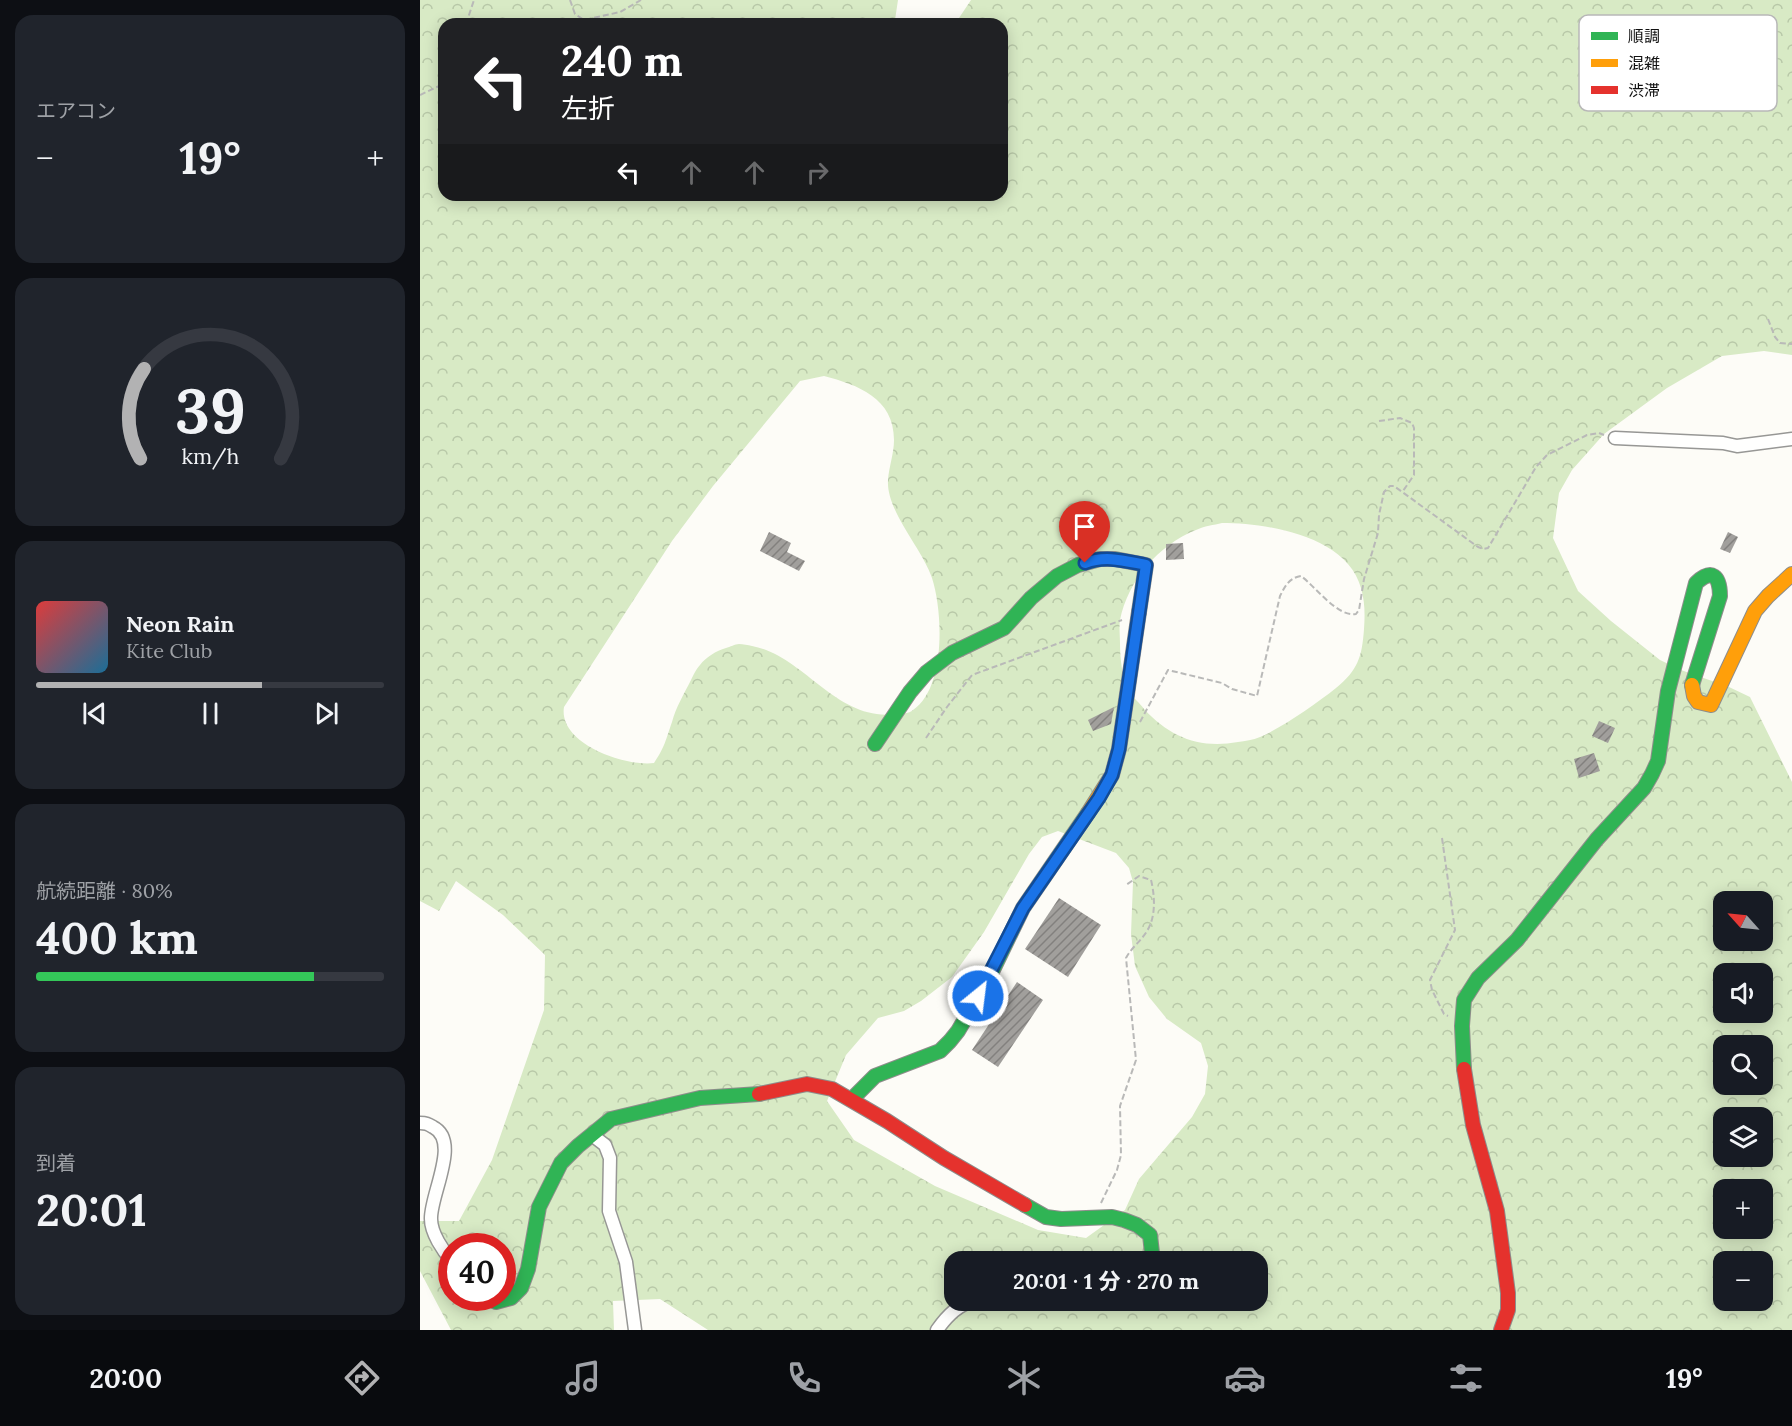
<!DOCTYPE html>
<html lang="ja">
<head>
<meta charset="utf-8">
<style>
	:root { --surface:#171b24; --page:#20242c; --text:#f1f3f6; --muted:#9ea1a6; --line:#363941; --accent:#b2b2b3 }
	body { margin:0; font-family:Lora,"Noto Sans JP",serif; background:var(--page); color:var(--text); height:100vh; display:flex; flex-direction:column; font-size:22px; white-space:nowrap }
	* { box-sizing:border-box; margin:0 }
	p { font-size:20px; color:var(--muted) }
	.icon { flex:none; width:33px; height:33px; fill:none; stroke:currentColor; stroke-width:2; stroke-linecap:round; stroke-linejoin:round }
	.map { position:relative; flex:1; overflow:hidden }
	.drawer { display:flex; flex-direction:column; gap:15px; padding:15px; background:#0d0f14; width:420px }
	.drawer>* { flex:none }
	.hud { position:absolute; left:18px; top:18px; width:570px; height:183px; border-radius:18px; box-shadow:0 3px 15px #0003; background:#202124; color:#fff; overflow:hidden }
	.needle { width:39px; rotate:297deg }
	.tools { position:absolute; left:1293px; top:891px; display:grid; gap:12px }
	.tools a { display:grid; place-items:center; width:60px; height:60px; border-radius:12px; background:var(--surface); box-shadow:0 3px 15px #0003; font-size:30px }
	.speed { position:absolute; left:18px; top:1233px; display:flex; gap:12px; font-size:30px; font-weight:700; text-align:center }
	.speed>* { display:grid; place-content:center; width:78px; height:78px; border-radius:50%; background:var(--surface); box-shadow:0 3px 15px #0003; line-height:1 }
	.speed .limit { border:9px solid #d22; background:#fff; color:#111 }
	.pin { position:absolute; display:grid; place-items:center; width:51px; height:51px; color:#fff; margin:-62px -26px; border-radius:50% 50% 50% 0; rotate:-45deg; box-shadow:0 0 6px #0007 }
	.pin .icon { rotate:45deg }
	.me { position:absolute; width:66px; margin:-33px; rotate:29deg; stroke-linejoin:round; filter:drop-shadow(0 0 4px #0008) }
	.turn { display:flex; align-items:center; gap:21px; height:126px; padding:0 24px; font-size:27px }
	.turn .icon { width:78px; height:78px; stroke-width:2.5 }
	.turn b { display:block; font-size:42px; line-height:51px }
	.lanes { display:flex; align-items:center; height:57px; padding:0 24px; background:#0003; justify-content:center; gap:30px; direction:ltr }
	.lanes .off { opacity:.35 }
	.big { font-size:45px; font-weight:700; line-height:1.1 }
	.drawer .card { flex:1; display:flex; flex-direction:column; justify-content:center; gap:9px; min-width:0; padding:0 21px; border-radius:18px; background:var(--page) }
	.drawer .dial { align-items:center; gap:0 }
	.dial svg { height:156px; overflow:visible; fill:none; stroke:var(--line); stroke-width:7; stroke-linecap:round; text-anchor:middle }
	.dial text { fill:var(--text); stroke:none }
	.song { display:flex; align-items:center; gap:18px }
	.cover { width:72px; height:72px; border-radius:9px; background:linear-gradient(135deg,hsl(0 70% 55%),hsl(200 70% 35%)) }
	.played { height:6px; border-radius:3px; background:linear-gradient(90deg,var(--accent) 65%,var(--line) 65%) }
	.keys { display:flex; justify-content:space-around; direction:ltr }
	.heat { display:flex; justify-content:space-between; align-items:center; font-size:33px; direction:ltr }
	.charge { height:9px; border-radius:4px; background:linear-gradient(90deg,#34c759 80%,var(--line) 0) }
	.trip { position:absolute; left:524px; top:1251px; width:324px; height:60px; border-radius:18px; background:var(--surface); box-shadow:0 3px 15px #0003; font-weight:700; line-height:60px; text-align:center }
	.menu { display:flex; height:96px; justify-content:space-around; align-items:center; background:#090b0e; color:var(--muted) }
	.menu .icon { width:42px; height:42px }
	.menu .on { color:var(--accent) }
	.menu b { font-size:27px; color:var(--text) }
	main { display:flex; flex:1; min-height:0 }
	.map>svg:first-child { display:block }
	.forest { fill:url(#forest-crowns); fill-rule:evenodd }
	.building { fill:url(#building-hatch) }
	.lines { fill:none; stroke-linecap:round; stroke-linejoin:round }
	.street-casing { stroke:#979795; stroke-width:15 }
	.fast-casing { stroke:#8e8d8b; stroke-width:16 }
	.slow-casing { stroke:#8e8d8b; stroke-width:16 }
	.jam-casing { stroke:#8e8d8b; stroke-width:16 }
	.path { stroke:#b9b9b8; stroke-width:2; stroke-dasharray:6 3; stroke-linecap:butt }
	.street { stroke:#fffffe; stroke-width:12 }
	.fast { stroke:#30b455; stroke-width:14 }
	.slow { stroke:#ff9f0a; stroke-width:14 }
	.jam { stroke:#e5322d; stroke-width:14 }
	.route-casing { stroke:#114b97; stroke-width:15 }
	.route { stroke:#1a73e8; stroke-width:10 }
	.key { fill:#fff; stroke:#b8b8b8; stroke-width:1.5 }
	.key-label { font-size:16px; fill:#111 }
</style>
</head>
<body>
<main>
<section class="drawer">
<div class="card"><p>エアコン</p>
<div class="heat"><a>−</a><b class="big">19°</b><a>+</a></div>
</div>
<div class="card dial"><svg viewBox="0 0 100 80">
<path d="M14 69A42 42 0 1 1 86 69"/>
<path d="M14 69A42 42 0 0 1 16 23" stroke="#b2b2b3"/>
<text x="50" y="56" font-size="32" font-weight="700">39</text>
<text x="50" y="72" font-size="11">km/h</text>
</svg></div>
<div class="card">
<div class="song"><i class="cover"></i><div><b>Neon Rain</b><p>Kite Club</p></div></div>
<div class="played"></div>
<div class="keys"><svg class="icon" aria-label="previous" viewBox="0 0 24 24"><path d="M18 5L8 12l10 7zM5 5v14"/></svg><svg class="icon" aria-label="pause" viewBox="0 0 24 24"><path d="M8 5v14M16 5v14"/></svg><svg class="icon" aria-label="next" viewBox="0 0 24 24"><path d="M6 5l10 7-10 7zM19 5v14"/></svg></div>
</div>
<div class="card"><p>航続距離 · 80%</p><b class="big">400 km</b><div class="charge"></div></div>
<div class="card"><p>到着</p><b class="big">20:01</b></div>
</section>
<div class="map">
<svg width="1372" height="1330" viewBox="0 0 1372 1330">
	<defs>
		<pattern id="forest-crowns" width="20" height="18" patternUnits="userSpaceOnUse" patternTransform="scale(1.5)"><rect width="20" height="18" fill="#d8eac5"/><path d="M2 6a3 3 0 1 1 6 0M12 15a3 3 0 1 1 6 0" fill="none" stroke="#b8c8a8"/></pattern>
		<pattern id="building-hatch" width="6" height="6" patternUnits="userSpaceOnUse" patternTransform="scale(1.5)"><rect width="6" height="6" fill="#a19f9c"/><path d="M-1 1l2-2M0 6l6-6M5 7l2-2" fill="none" stroke="#82807e"/></pattern>
	</defs>
	<rect width="100%" height="100%" fill="#fdfcf7"/>
	<path class="forest" d="M0 0H478L475 20 477 24H24V195H582V24H535L551 0H1372V355L1344 351 1302 356 1247 388 1184 434 1152 470 1139 493 1133 538 1158 591 1191 621 1240 660 1261 670 1309 687 1330 697 1372 782V1330H288L240 1299 193 1301 194 1330H31L0 1271V1221H39L72 1160 124 1010 125 955 83 915 36 881 19 911 0 901ZM404 376C438 385 474 398 474 440 474 453 469 467 468 480 466 511 502 548 512 578 523 612 526 688 493 710 489 714 482 713 476 714 416 722 385 656 332 646 328 645 323 644 319 644 315 644 310 647 306 648 296 651 286 657 280 665 276 669 273 676 271 680 264 694 256 707 252 722 246 739 245 747 234 763 206 767 138 744 144 707L252 541 293 486 380 381ZM802 523C848 523 927 536 941 588 945 602 945 615 944 629 942 657 938 670 916 688 896 704 863 727 840 737 833 740 825 741 818 742 779 749 750 737 724 709 720 703 713 698 709 691 702 677 700 659 700 643 700 636 699 627 700 620 708 581 738 545 776 530 784 526 794 525 802 523ZM638 831 696 853 709 868 713 882 711 934 715 966 729 997 747 1019 781 1043 788 1066 785 1094 772 1117 719 1179 705 1210 666 1238 618 1230 515 1186 434 1140 407 1101 426 1055 458 1018 484 1011 501 1001 532 977 564 932 609 854 622 837ZM1304 902H1342V940H1304ZM1304 974H1342V1012H1304ZM1304 1046H1342V1084H1304ZM1304 1118H1342V1156H1304ZM1304 1190H1342V1228H1304ZM32 1246H82V1298H32ZM534 1262H837V1300H534ZM1304 1262H1342V1300H1304Z"/>
	<g class="building">
		<polygon points="349,532 371,543 367,552 385,561 379,571 340,551"/>
		<polygon points="1308,532 1318,537 1310,553 1300,549"/>
		<polygon points="763,543 764,559 746,560 746,544"/>
		<polygon points="694,707 691,724 673,731 668,720"/>
		<polygon points="1179,721 1195,728 1188,743 1172,736"/>
		<polygon points="1174,753 1180,771 1159,778 1154,759"/>
		<polygon points="639,898 681,925 648,977 605,949"/>
		<polygon points="597,982 623,1000 578,1067 552,1050"/>
	</g>
	<g class="lines">
		<defs>
			<g id="street">
				<polyline points="1195,438 1303,443 1317,446 1372,439"/>
				<path d="M0 1123C6 1123 8 1124 13 1127 41 1141 10 1195 11 1219 11 1233 23 1251 32 1261"/>
				<polyline points="172,1135 185,1145 190,1158 189,1211 206,1262 215,1330"/>
				<path d="M517 1330C527 1316 539 1303 557 1300"/>
			</g>
			<g id="fast">
				<polyline points="455,744 490,692 507,672 532,653 584,628 611,598 637,576 658,565 680,559 695,559 726,565 719,612"/>
				<path d="M1044 1069 1042 1026 1044 1000 1058 978 1097 940 1177 839 1224 788 1232 774 1238 761 1248 691 1276 583C1292 568 1300 576 1300 596L1272 685"/>
				<polyline points="432,1099 455,1076 520,1051 530,1041 538,1031 569,978 603,908 668,813"/>
				<polyline points="605,1205 626,1217 641,1219 692,1217 704,1220 717,1225 730,1235 733,1262"/>
				<polyline points="69,1298 76,1302 91,1298 101,1288 108,1269 119,1207 141,1163 158,1146 191,1119 280,1098 339,1094"/>
			</g>
			<g id="slow">
				<polyline points="1272,685 1274,696 1278,702 1291,705 1335,611 1348,596 1372,574"/>
				<polyline points="668,813 692,775 699,749 719,612"/>
			</g>
			<g id="jam">
				<polyline points="1044,1069 1053,1125 1077,1211 1088,1293 1088,1310 1081,1330"/>
				<polyline points="339,1094 387,1084 412,1089 467,1121 524,1158 605,1205"/>
			</g>
		</defs>
		<use href="#street" class="street-casing"/>
		<use href="#fast" class="fast-casing"/>
		<use href="#slow" class="slow-casing"/>
		<use href="#jam" class="jam-casing"/>
		<g class="path">
			<polyline points="150,0 155,14 164,20 200,12 221,0"/>
			<polyline points="46,24 54,0"/>
			<polyline points="0,95 19,86 24,80"/>
			<polyline points="1348,319 1355,337 1360,343 1372,344"/>
			<polyline points="959,421 980,418 992,423 994,428 994,475 983,491"/>
			<path d="M720 722 748 670 802 683 812 689 837 696 860 596C865 586 869 578 881 576 896 587 917 617 936 614L939 610 944 579 958 533 959 515 964 492 970 486H974L1058 547 1063 549 1068 548 1116 467 1127 455 1167 435 1179 433 1184 435"/>
			<polyline points="506,738 527,707 552,675 702,620"/>
			<polyline points="1022,838 1035,930 1010,980 1012,990 1024,1014 1028,1016"/>
			<path d="M681 1203 697 1170 701 1155 700 1106 716 1060 706 958C711 948 721 941 727 931 736 917 735 896 731 880L719 876 706 885"/>
		</g>
		<use href="#street" class="street"/>
		<use href="#fast" class="fast"/>
		<use href="#slow" class="slow"/>
		<use href="#jam" class="jam"/>
	</g>
	<g class="lines">
		<defs>
			<path id="route" d="M558 996 603 908 679 798 692 775 699 749 726 565C705 561 686 555 665 563"/>
		</defs>
		<use href="#route" class="route-casing"/>
		<use href="#route" class="route"/>
	</g>
	<rect x="1159" y="15" width="198" height="96" rx="9" class="key"/>
	<rect x="1171" y="32" width="27" height="8" fill="#30b455"/>
	<rect x="1171" y="59" width="27" height="8" fill="#ff9f0a"/>
	<rect x="1171" y="86" width="27" height="8" fill="#e5322d"/>
	<g class="key-label">
		<text x="1208" y="42">順調</text>
		<text x="1208" y="69">混雑</text>
		<text x="1208" y="96">渋滞</text>
	</g>
</svg>
<div class="tools">
<a><svg class="needle" viewBox="-14 -14 28 28"><path d="M0-13l5 13h-10z" fill="#e53935"/><path d="M0 13l5-13h-10z" fill="#9ea1a6"/></svg></a>
<a><svg class="icon" aria-label="sound" viewBox="0 0 24 24"><path d="M4 9h4l5-4v14l-5-4H4zM17 9q2 3 0 6"/></svg></a>
<a><svg class="icon" aria-label="search" viewBox="0 0 24 24"><circle cx="10" cy="10" r="6"/><path d="M15 15l6 6"/></svg></a>
<a><svg class="icon" aria-label="layers" viewBox="0 0 24 24"><path d="M12 4l9 5-9 5-9-5zM3 14l9 5 9-5"/></svg></a>
<a>+</a>
<a>−</a>
</div>
<div class="speed"><div class="limit">40</div></div>
<div class="pin" style="left:665px;top:563px;background:#d93025"><svg class="icon" aria-label="arrive" viewBox="0 0 24 24"><path d="M6 21V4h12l-3 4 3 4H6"/></svg></div>
<svg class="me" style="left:558px;top:996px" viewBox="-20 -20 40 40"><circle r="17" fill="#1a73e8" stroke="#fff" stroke-width="3"/><path d="M0-11L8 9 0 5-8 9z" fill="#fff"/></svg>
<div class="trip">20:01 · 1 分 · 270 m</div>
<div class="hud">
<div class="turn"><svg class="icon" aria-label="left" viewBox="0 0 24 24"><path d="M17 20v-9H6M10 6l-5 5 5 5"/></svg><div><b>240 m</b>左折</div></div>
<div class="lanes"><svg class="icon" aria-label="left" viewBox="0 0 24 24"><path d="M17 20v-9H6M10 6l-5 5 5 5"/></svg><svg class="icon off" aria-label="ahead" viewBox="0 0 24 24"><path d="M12 20V5M6 11l6-6 6 6"/></svg><svg class="icon off" aria-label="ahead" viewBox="0 0 24 24"><path d="M12 20V5M6 11l6-6 6 6"/></svg><svg class="icon off" aria-label="right" viewBox="0 0 24 24"><path d="M7 20v-9h11M14 6l5 5-5 5"/></svg></div>
</div>
</div>
</main>
<nav class="menu">
<b>20:00</b>
<svg class="icon on" aria-label="directions" viewBox="0 0 24 24"><path d="M12 3l9 9-9 9-9-9zM9 14v-3h6M13 9l2 2-2 2"/></svg>
<svg class="icon" aria-label="music" viewBox="0 0 24 24"><path d="M9 18V5l10-2v13"/><circle cx="6" cy="18" r="3"/><circle cx="16" cy="16" r="3"/></svg>
<svg class="icon" aria-label="phone" viewBox="0 0 24 24"><path d="M5 4h4l2 5-3 2q2 4 5 5l2-3 5 2v4C11 20 4 13 5 4z"/></svg>
<svg class="icon" aria-label="climate" viewBox="0 0 24 24"><path d="M12 3v18M4 7l16 10M4 17L20 7"/></svg>
<svg class="icon" aria-label="car" viewBox="0 0 24 24"><path d="M5 17H2v-5l4-1 3-4h7l3 4 3 1v5h-3M9 17h6M6 11h13"/><circle cx="7" cy="17" r="2"/><circle cx="17" cy="17" r="2"/></svg>
<svg class="icon" aria-label="filters" viewBox="0 0 24 24"><path d="M4 7h16M4 17h16"/><circle cx="9" cy="7" r="2"/><circle cx="15" cy="17" r="2"/></svg>
<b>19°</b>
</nav>
</body>
</html>
